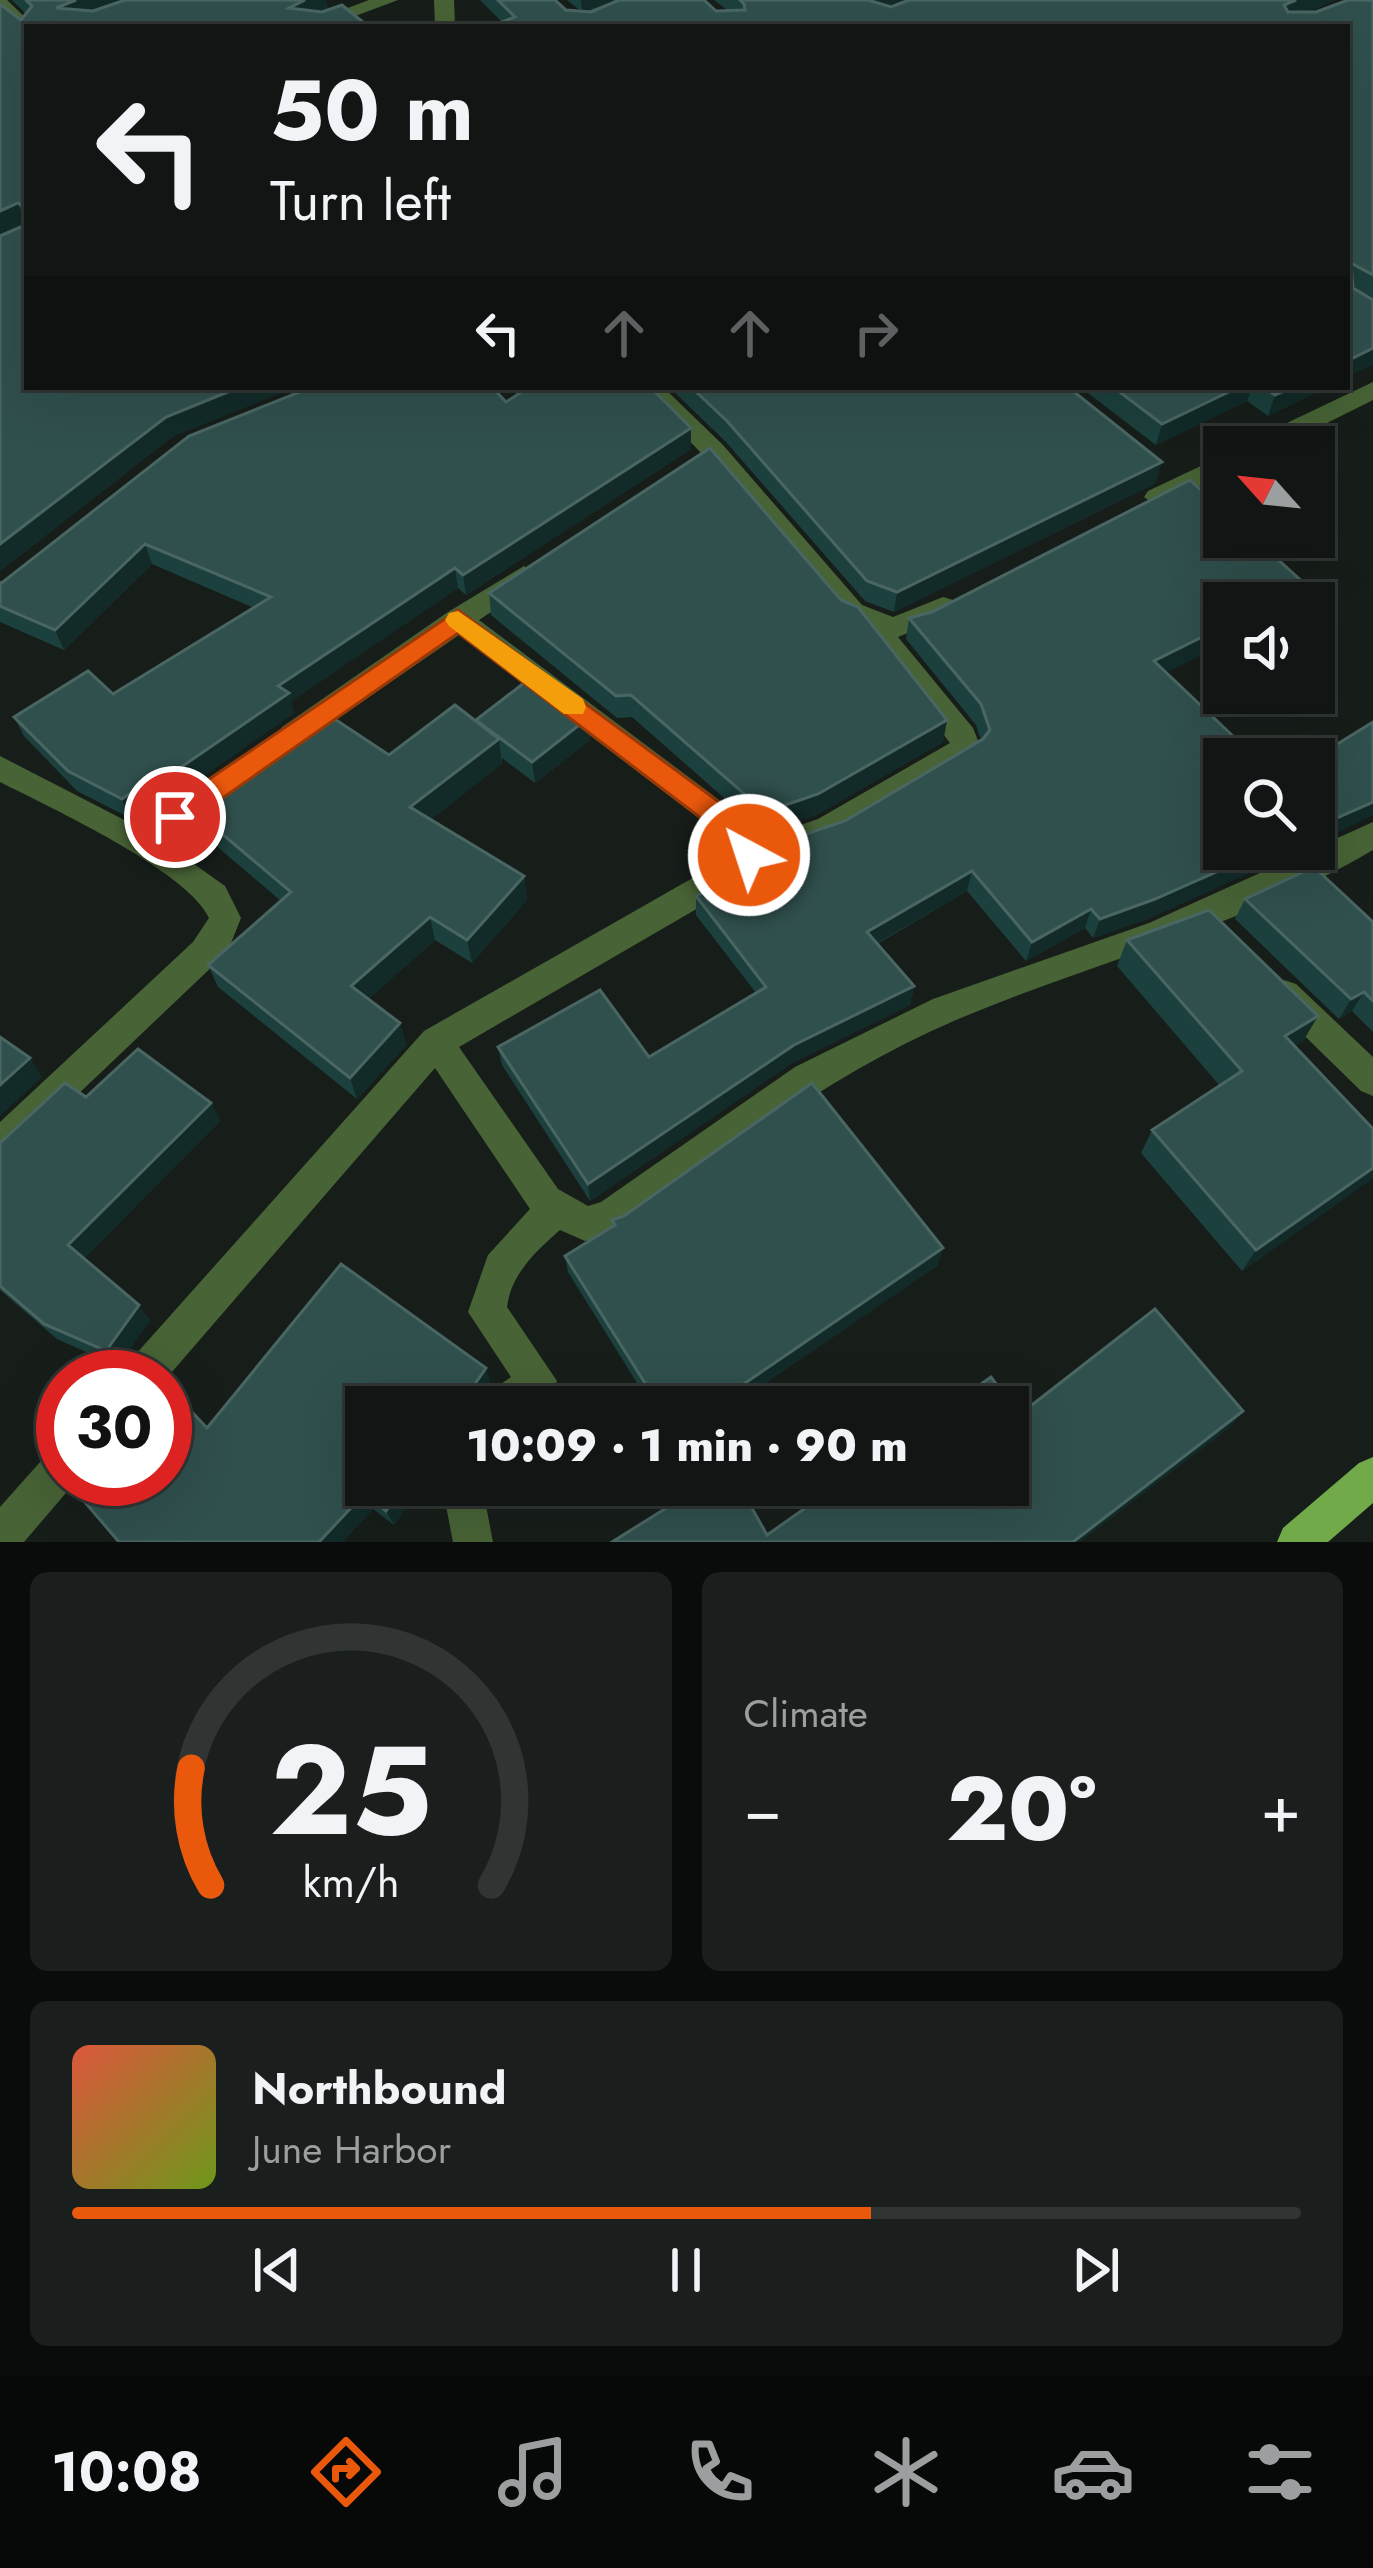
<!DOCTYPE html>
<html lang="en">
<head>
<meta charset="utf-8">
<style>
	:root { --surface:#111614; --page:#1a1f1d; --text:#f1f3f6; --muted:#9c9fa0; --line:#303534; --accent:#ea580c }
	body { margin:0; font-family:Jost,sans-serif; background:var(--page); color:var(--text); height:100vh; display:flex; flex-direction:column; font-size:45px; white-space:nowrap }
	* { box-sizing:border-box; margin:0 }
	p { font-size:39px; color:var(--muted) }
	.icon { flex:none; width:66px; height:66px; fill:none; stroke:currentColor; stroke-width:2; stroke-linecap:round; stroke-linejoin:round }
	.map { position:relative; height:1542px; overflow:hidden }
	.drawer { display:flex; flex-direction:column; gap:30px; padding:30px; background:#090c0b; flex:1 }
	.drawer>* { flex:none }
	.top-card { position:absolute; left:24px; top:24px; width:1326px; height:366px; border-radius:0px; box-shadow:0 12px 48px #0002,0 0 0 3px var(--line); background:#111614; color:var(--text); overflow:hidden }
	.needle { width:78px; rotate:297deg }
	.buttons { position:absolute; left:1203px; top:426px; display:grid; gap:24px }
	.buttons a { display:grid; place-items:center; width:132px; height:132px; border-radius:0px; background:var(--surface); box-shadow:0 12px 48px #0002,0 0 0 3px var(--line); font-size:60px }
	.speed { position:absolute; left:36px; top:1350px; display:flex; gap:24px; font-size:60px; font-weight:700; text-align:center }
	.speed>* { display:grid; place-content:center; width:156px; height:156px; border-radius:50%; background:var(--surface); box-shadow:0 12px 48px #0002,0 0 0 3px var(--line); line-height:1 }
	.speed .limit { border:18px solid #d22; background:#fff; color:#111 }
	.pin { position:absolute; display:grid; place-items:center; width:102px; height:102px; color:#fff; margin:-51px; border:6px solid #fff; border-radius:50%; box-shadow:0 3px 12px #0007 }
	.me { position:absolute; width:132px; margin:-66px; rotate:320deg; stroke-linejoin:round; filter:drop-shadow(0 0 9px #0008) }
	.turn { display:flex; align-items:center; gap:42px; height:252px; padding:0 48px; font-size:54px }
	.turn .icon { width:156px; height:156px; stroke-width:2.5 }
	.turn b { display:block; font-size:84px; line-height:102px }
	.lanes { display:flex; align-items:center; height:114px; padding:0 48px; background:#0003; justify-content:center; gap:60px; direction:ltr }
	.lanes .off { opacity:.35 }
	.big { font-size:90px; font-weight:800; line-height:1.1 }
	.drawer .card { flex:1; display:flex; flex-direction:column; justify-content:center; gap:18px; min-width:0; padding:0 42px; border-radius:18px; background:var(--page) }
	.drawer .dial { align-items:center; gap:0 }
	.dial svg { height:312px; overflow:visible; fill:none; stroke:var(--line); stroke-width:7; stroke-linecap:round; text-anchor:middle }
	.dial text { fill:var(--text); stroke:none }
	.song { display:flex; align-items:center; gap:36px }
	.cover { width:144px; height:144px; border-radius:18px; background:linear-gradient(135deg,hsl(10 70% 55%),hsl(80 70% 35%)) }
	.played { height:12px; border-radius:6px; background:linear-gradient(90deg,var(--accent) 65%,var(--line) 65%) }
	.keys { display:flex; justify-content:space-around; direction:ltr }
	.heat { display:flex; justify-content:space-between; align-items:center; font-size:66px; direction:ltr }
	.drawer .tiles { flex:1; display:grid; gap:30px; grid-template-columns:1fr 1fr }
	.card:last-child { grid-column:span 2 }
	.trip { position:absolute; left:345px; top:1386px; width:684px; height:120px; border-radius:0px; background:var(--surface); box-shadow:0 12px 48px #0002,0 0 0 3px var(--line); font-weight:800; line-height:120px; text-align:center }
	.tab-bar { display:flex; height:192px; justify-content:space-around; align-items:center; background:#070908; color:var(--muted) }
	.tab-bar .icon { width:84px; height:84px }
	.tab-bar .selected { color:var(--accent) }
	.tab-bar b { font-size:54px; color:var(--text) }
	.map>svg:first-child { display:block }
	.lines { fill:none; stroke-linecap:round; stroke-linejoin:round }
	.minor { fill:#486336; fill-rule:evenodd }
	.major { fill:#72aa4a; fill-rule:evenodd }
	.wall { fill:#1c403d }
	.shaded-wall { fill:#122b28 }
	.building { fill:#30504d; stroke:#4a6663; stroke-width:3 }
	.route { fill:#ea580c; stroke:#983908; stroke-width:3 }
	.slow { fill:#f59e0b }
</style>
</head>
<body>
<div class="map">
<svg width="1373" height="1542" viewBox="0 0 1373 1542">
	<rect width="100%" height="100%" fill="#171e1a"/>
	<g class="lines">
		<g class="minor">
			<polygon points="0,0 7,0 34,26 27,27 27,36 0,15"/>
			<polygon points="369,0 398,0 326,27 297,27"/>
			<polygon points="434,0 454,0 455,27 435,27"/>
			<polygon points="1373,382 1373,400 1279,447 1245,447 1249,441"/>
			<path d="M637 387H663L723 445 862 605 893 617 943 597 953 600 957 607 953 614 898 637 973 728 981 748 976 756 840 837 761 864 755 875 459 1047 558 1189 588 1206 601 1202 795 1067 933 999 1149 923 1373 822V850C1243 927 1094 961 956 1020 834 1072 730 1152 623 1229L585 1241 560 1230C536 1251 511 1274 507 1307L557 1381C544 1414 513 1407 482 1407L488 1393 511 1377 468 1312 488 1255 530 1209 435 1068 165 1380 123 1377 128 1363 424 1031 733 855 730 842 459 635 302 743H282L277 735 282 727 448 612 524 566 538 576 534 583 479 620 754 826 760 839 818 819 950 743 858 625 842 619 705 457Z"/>
			<polygon points="1224,455 1224,475 1157,506 1144,497 1148,491"/>
			<path d="M0 756 138 827 207 779H229L233 787 229 795 163 842 225 886 241 918 231 943 217 962 12 1157 0 1161V1122L193 942 209 918C188 871 49 807 0 782Z"/>
			<polygon points="1284,980 1296,984 1373,1057 1373,1096 1361,1091 1272,1004 1267,994 1272,984"/>
			<polygon points="63,1446 63,1479 77,1480 24,1542 0,1542 0,1507 49,1452"/>
			<polygon points="442,1485 482,1485 493,1542 453,1542"/>
		</g>
		<polygon class="major" points="1373,1457 1373,1503 1328,1542 1277,1542 1283,1528 1359,1463"/>
	</g>
	<g class="wall">
		<polygon points="12,0 326,0 328,10 172,437 0,571 0,236 23,225 0,235 21,20 26,14"/>
		<polygon points="480,0 555,0 566,10 581,11 567,0 704,0 716,11 727,10 714,0 905,0 889,7 1310,12 1373,0 1373,300 502,22"/>
		<polygon points="669,387 1068,387 1156,483 894,612 865,601 726,442"/>
		<polygon points="1080,387 1327,387 1268,416 1247,401 1156,445"/>
		<polygon points="506,402 691,449 466,595 458,588 291,701 294,713 166,802 160,798 130,818 77,791 24,736 14,717 113,694 254,608 152,564 64,650 0,622 0,583"/>
		<polygon points="489,593 841,600 947,720 943,742 816,815 764,833 632,717 617,718 491,615"/>
		<polygon points="1224,603 1224,643 1166,672 1224,849 1302,849 1147,919 1093,938 1085,928 1026,961 967,891 877,944 914,986 910,1005 792,1063 590,1201 502,1065 498,1047 649,1057 756,993 696,915 696,896 794,842 794,838 845,821 981,740 976,725 906,639 909,618"/>
		<polygon points="588,718 590,740 535,783 502,758 502,764 430,820 524,876 527,900 472,963 435,940 368,999 400,1023 406,1045 357,1099 218,987 208,965 281,901 193,826 184,802 389,755 477,722"/>
		<polygon points="1245,899 1373,922 1373,1032 1352,1011 1339,1019 1235,919"/>
		<polygon points="1127,940 1318,1016 1303,1041 1294,1046 1373,1129 1373,1178 1242,1271 1141,1153 1152,1130 1220,1086 1117,966"/>
		<polygon points="86,1097 211,1103 220,1121 84,1258 150,1320 118,1366 57,1339 0,1290 0,1143"/>
		<polygon points="612,1220 938,1265 730,1407 652,1407 568,1272 565,1256 612,1226"/>
		<polygon points="491,1385 366,1485 422,1485 394,1525 373,1509 342,1542 119,1542 207,1428"/>
	</g>
	<g class="shaded-wall">
		<polygon points="76,0 132,0 64,27 56,8"/>
		<polygon points="305,0 326,0 328,11 294,27 289,8"/>
		<polygon points="581,0 620,0 582,12"/>
		<polygon points="868,0 905,0 868,15"/>
		<polygon points="1296,0 1337,0 1278,25 1284,5"/>
		<polygon points="18,203 25,224 0,235 0,211"/>
		<polygon points="1373,348 1373,365 1347,377 1347,361"/>
		<polygon points="240,387 297,387 172,437 0,571 0,544 166,417"/>
		<polygon points="1239,387 1252,387 1247,401 1156,445 1162,424"/>
		<polygon points="1293,387 1327,387 1268,416 1275,395"/>
		<polygon points="691,428 691,449 466,595 463,575"/>
		<polygon points="1162,462 1156,483 894,612 897,592"/>
		<polygon points="145,544 152,564 64,650 55,630"/>
		<polygon points="455,568 458,588 291,701 294,713 166,802 158,783 278,686"/>
		<polygon points="1306,585 1298,603 1269,603"/>
		<polygon points="1224,626 1224,643 1147,682 1154,661"/>
		<polygon points="588,718 590,740 535,783 532,762"/>
		<polygon points="947,720 943,742 816,815 764,833 765,812"/>
		<polygon points="499,739 502,764 415,832 410,807"/>
		<polygon points="152,778 160,798 130,818 122,799"/>
		<polygon points="1373,802 1373,815 1314,844 1314,828"/>
		<polygon points="1268,849 1302,849 1147,919 1093,938 1100,919"/>
		<polygon points="972,871 967,891 863,951 867,932"/>
		<polygon points="524,876 527,900 472,963 467,940"/>
		<polygon points="1091,909 1085,928 1026,961 1032,942"/>
		<polygon points="430,917 435,940 358,1009 351,986"/>
		<polygon points="914,986 910,1005 792,1063 590,1201 588,1184 794,1045"/>
		<polygon points="1364,992 1352,1011 1339,1019 1351,999"/>
		<polygon points="1318,1016 1303,1041 1271,1060 1285,1036"/>
		<polygon points="400,1023 406,1045 357,1099 350,1078"/>
		<polygon points="30,1058 42,1077 0,1116 0,1085"/>
		<polygon points="211,1103 220,1121 81,1262 68,1245"/>
		<polygon points="1373,1168 1373,1178 1242,1271 1256,1250"/>
		<polygon points="943,1248 938,1265 730,1407 710,1407"/>
		<polygon points="139,1305 150,1320 118,1366 106,1351"/>
		<polygon points="486,1368 491,1385 476,1407 459,1407"/>
		<polygon points="1243,1411 1229,1428 1080,1542 1073,1542"/>
		<polygon points="404,1485 422,1485 394,1525 386,1511"/>
		<polygon points="364,1494 373,1509 342,1542 319,1542"/>
	</g>
	<g class="building">
		<polygon points="26,0 76,0 56,8 93,11 125,0 305,0 289,8 322,12 342,5 369,27 27,27 27,387 240,387 166,417 0,544 0,236 23,226 24,207 18,203 0,211 0,4 21,20 32,6"/>
		<polygon points="498,0 555,0 566,10 591,12 619,0 704,0 716,11 745,10 744,4 740,0 868,0 891,7 909,0 1296,0 1284,5 1288,12 1316,12 1348,0 1373,0 1373,275 1351,263 1353,288 1373,300 1373,348 1347,361 1347,27 489,27 515,17"/>
		<polygon points="312,387 492,387 506,402 529,387 650,387 691,428 463,575 455,568 278,686 289,693 158,783 152,778 122,799 68,771 14,717 88,671 113,694 271,597 145,544 55,630 0,606 0,583 3,582 189,436"/>
		<polygon points="691,387 1068,387 1162,462 897,592 867,581 727,421"/>
		<polygon points="1113,387 1239,387 1162,424"/>
		<polygon points="1264,387 1293,387 1275,395"/>
		<polygon points="710,448 841,600 858,607 947,720 818,794 765,812 631,695 616,696 489,593"/>
		<polygon points="1190,480 1224,511 1224,537 1253,537 1306,585 1269,603 1224,603 1224,626 1154,661 1257,759 1224,759 1224,849 1268,849 1155,899 1100,919 1091,909 1032,942 972,871 867,932 914,986 794,1045 588,1184 498,1047 600,990 649,1057 766,987 696,896 797,841 794,838 845,821 983,739 990,730 981,704 909,618 932,612"/>
		<polygon points="533,676 588,718 532,762 476,720"/>
		<polygon points="455,705 499,739 410,807 524,876 467,940 430,917 351,986 400,1023 350,1078 208,965 291,892 184,802 318,708 389,755"/>
		<polygon points="1373,722 1373,802 1314,828 1313,759"/>
		<polygon points="1314,867 1373,922 1373,1001 1364,992 1351,999 1245,899"/>
		<polygon points="1209,910 1318,1016 1285,1036 1373,1129 1373,1168 1256,1250 1152,1130 1242,1071 1127,940"/>
		<polygon points="0,1037 30,1058 0,1085"/>
		<polygon points="138,1049 211,1103 68,1245 139,1305 106,1351 44,1324 0,1286 0,1143 65,1083 86,1097"/>
		<polygon points="812,1083 943,1248 710,1407 660,1407 565,1256 615,1225 612,1220 624,1216"/>
		<polygon points="341,1264 486,1368 459,1407 366,1407 366,1485 404,1485 386,1511 364,1494 319,1542 119,1542 72,1487 80,1479 165,1479 165,1398 172,1391 207,1428"/>
		<polygon points="1155,1309 1243,1411 1073,1542 612,1542 703,1485 739,1485 767,1535 838,1485 1008,1485 1008,1407 948,1407 991,1377 1019,1415"/>
	</g>
	<polygon class="route" points="458,610 753,827 763,855 759,863 739,863 731,841 458,633 184,825 165,825 161,817 165,809"/>
	<polygon class="slow" points="458,611 583,699 586,707 583,714 564,714 449,626 445,620 449,613"/>
</svg>
<div class="buttons">
<a><svg class="needle" viewBox="-14 -14 28 28"><path d="M0-13l5 13h-10z" fill="#e53935"/><path d="M0 13l5-13h-10z" fill="#9c9fa0"/></svg></a>
<a><svg class="icon" aria-label="sound" viewBox="0 0 24 24"><path d="M4 9h4l5-4v14l-5-4H4zM17 9q2 3 0 6"/></svg></a>
<a><svg class="icon" aria-label="search" viewBox="0 0 24 24"><circle cx="10" cy="10" r="6"/><path d="M15 15l6 6"/></svg></a>
</div>
<div class="speed"><div class="limit">30</div></div>
<div class="pin" style="left:175px;top:817px;background:#d93025"><svg class="icon" aria-label="arrive" viewBox="0 0 24 24"><path d="M6 21V4h12l-3 4 3 4H6"/></svg></div>
<svg class="me" style="left:749px;top:855px" viewBox="-20 -20 40 40"><circle r="17" fill="#ea580c" stroke="#fff" stroke-width="3"/><path d="M0-11L8 9 0 5-8 9z" fill="#fff"/></svg>
<div class="trip">10:09 · 1 min · 90 m</div>
<div class="top-card">
<div class="turn"><svg class="icon" aria-label="left" viewBox="0 0 24 24"><path d="M17 20v-9H6M10 6l-5 5 5 5"/></svg><div><b>50 m</b>Turn left</div></div>
<div class="lanes"><svg class="icon" aria-label="left" viewBox="0 0 24 24"><path d="M17 20v-9H6M10 6l-5 5 5 5"/></svg><svg class="icon off" aria-label="ahead" viewBox="0 0 24 24"><path d="M12 20V5M6 11l6-6 6 6"/></svg><svg class="icon off" aria-label="ahead" viewBox="0 0 24 24"><path d="M12 20V5M6 11l6-6 6 6"/></svg><svg class="icon off" aria-label="right" viewBox="0 0 24 24"><path d="M7 20v-9h11M14 6l5 5-5 5"/></svg></div>
</div>
</div>
<section class="drawer">
<div class="tiles">
<div class="card dial"><svg viewBox="0 0 100 80">
<path d="M14 69A42 42 0 1 1 86 69"/>
<path d="M14 69A42 42 0 0 1 9 39" stroke="#ea580c"/>
<text x="50" y="56" font-size="32" font-weight="700">25</text>
<text x="50" y="72" font-size="11">km/h</text>
</svg></div>
<div class="card"><p>Climate</p>
<div class="heat"><a>−</a><b class="big">20°</b><a>+</a></div>
</div>
<div class="card">
<div class="song"><i class="cover"></i><div><b>Northbound</b><p>June Harbor</p></div></div>
<div class="played"></div>
<div class="keys"><svg class="icon" aria-label="previous" viewBox="0 0 24 24"><path d="M18 5L8 12l10 7zM5 5v14"/></svg><svg class="icon" aria-label="pause" viewBox="0 0 24 24"><path d="M8 5v14M16 5v14"/></svg><svg class="icon" aria-label="next" viewBox="0 0 24 24"><path d="M6 5l10 7-10 7zM19 5v14"/></svg></div>
</div>
</div>
</section>
<nav class="tab-bar">
<b>10:08</b>
<svg class="icon selected" aria-label="directions" viewBox="0 0 24 24"><path d="M12 3l9 9-9 9-9-9zM9 14v-3h6M13 9l2 2-2 2"/></svg>
<svg class="icon" aria-label="music" viewBox="0 0 24 24"><path d="M9 18V5l10-2v13"/><circle cx="6" cy="18" r="3"/><circle cx="16" cy="16" r="3"/></svg>
<svg class="icon" aria-label="phone" viewBox="0 0 24 24"><path d="M5 4h4l2 5-3 2q2 4 5 5l2-3 5 2v4C11 20 4 13 5 4z"/></svg>
<svg class="icon" aria-label="climate" viewBox="0 0 24 24"><path d="M12 3v18M4 7l16 10M4 17L20 7"/></svg>
<svg class="icon" aria-label="car" viewBox="0 0 24 24"><path d="M5 17H2v-5l4-1 3-4h7l3 4 3 1v5h-3M9 17h6M6 11h13"/><circle cx="7" cy="17" r="2"/><circle cx="17" cy="17" r="2"/></svg>
<svg class="icon" aria-label="filters" viewBox="0 0 24 24"><path d="M4 7h16M4 17h16"/><circle cx="9" cy="7" r="2"/><circle cx="15" cy="17" r="2"/></svg>
</nav>
</body>
</html>
